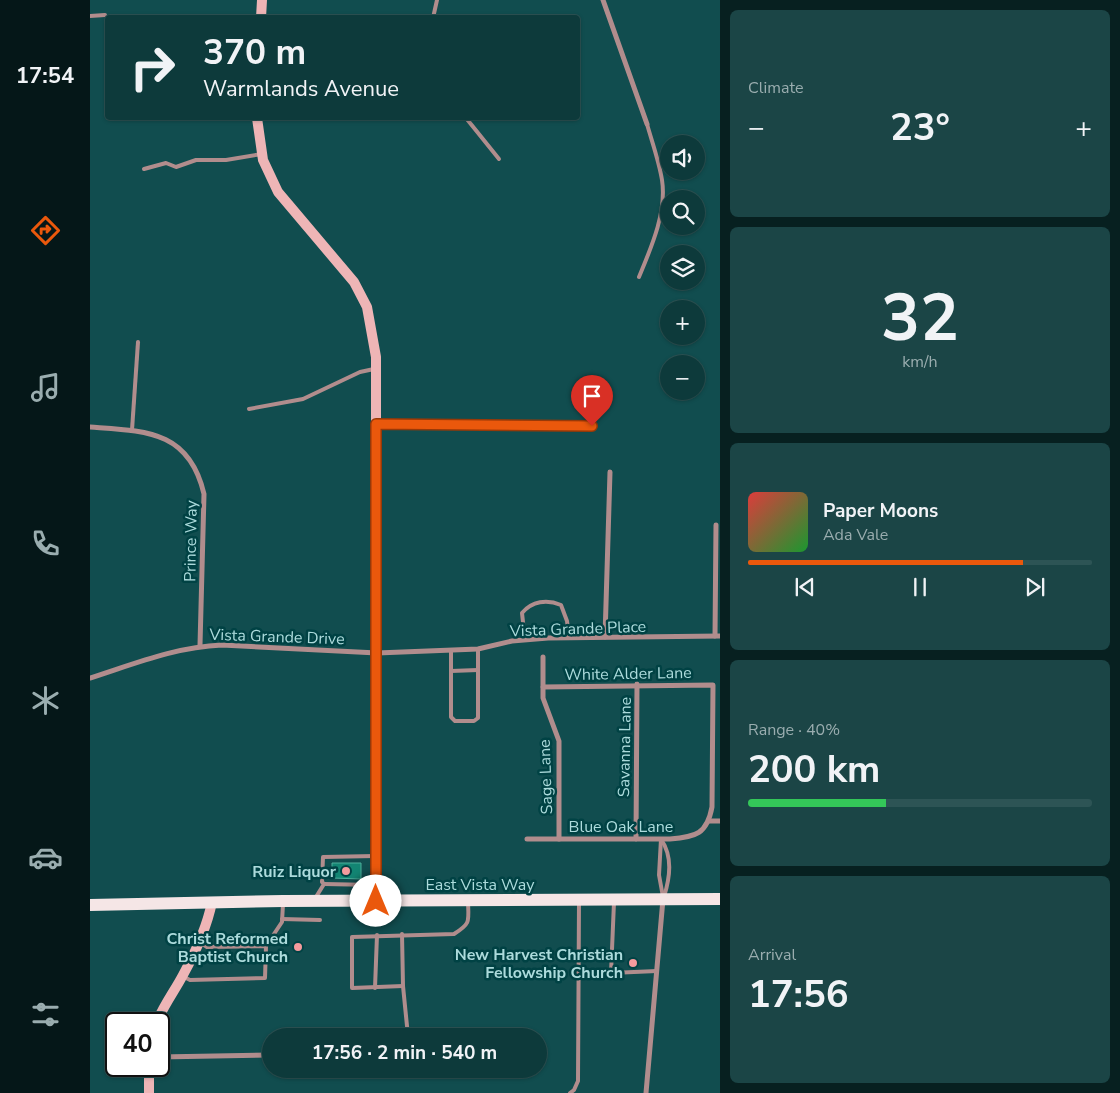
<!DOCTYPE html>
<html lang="en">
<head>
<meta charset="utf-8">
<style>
	:root { --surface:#0d3a3b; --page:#1b4546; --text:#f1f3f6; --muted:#9aadaf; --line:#2d5455; --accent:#ea580c }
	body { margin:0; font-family:"Nunito Sans",sans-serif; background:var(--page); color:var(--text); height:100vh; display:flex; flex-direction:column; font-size:19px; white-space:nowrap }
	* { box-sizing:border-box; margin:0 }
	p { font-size:16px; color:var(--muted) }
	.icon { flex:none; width:28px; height:28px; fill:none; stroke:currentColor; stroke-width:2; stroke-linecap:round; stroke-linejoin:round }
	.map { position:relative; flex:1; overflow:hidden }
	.panel { display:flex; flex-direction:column; gap:10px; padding:10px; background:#072020; width:400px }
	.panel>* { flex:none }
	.banner { position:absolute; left:15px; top:15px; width:475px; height:105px; border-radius:5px; box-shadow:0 1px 4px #0004,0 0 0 1px var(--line); background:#0d3a3b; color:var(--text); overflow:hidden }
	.controls { position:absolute; left:570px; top:135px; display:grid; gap:10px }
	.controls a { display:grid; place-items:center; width:45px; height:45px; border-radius:50%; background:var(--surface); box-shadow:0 1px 4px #0004,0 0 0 1px var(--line); font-size:25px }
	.speed { position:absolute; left:15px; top:1012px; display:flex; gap:10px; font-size:25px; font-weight:700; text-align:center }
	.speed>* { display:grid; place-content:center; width:65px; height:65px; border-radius:50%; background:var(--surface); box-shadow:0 1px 4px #0004,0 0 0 1px var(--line); line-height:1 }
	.speed .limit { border:2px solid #111; border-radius:8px; background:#fff; color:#111 }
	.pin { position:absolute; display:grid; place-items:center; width:42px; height:42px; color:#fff; margin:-51px -21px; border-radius:50% 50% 50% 0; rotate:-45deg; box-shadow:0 0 5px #0007 }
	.pin .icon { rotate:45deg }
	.me { position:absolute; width:55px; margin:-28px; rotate:0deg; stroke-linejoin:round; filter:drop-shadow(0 0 4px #0008) }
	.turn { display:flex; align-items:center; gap:18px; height:105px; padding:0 15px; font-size:22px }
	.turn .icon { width:65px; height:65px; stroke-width:2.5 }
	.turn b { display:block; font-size:35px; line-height:42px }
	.big { font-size:38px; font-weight:700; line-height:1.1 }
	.panel .widget { flex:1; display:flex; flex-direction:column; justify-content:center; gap:8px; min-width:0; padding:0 18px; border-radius:8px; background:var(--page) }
	.panel .dial { align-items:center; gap:0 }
	.dial b { font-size:65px; line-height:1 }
	.song { display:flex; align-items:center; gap:15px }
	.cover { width:60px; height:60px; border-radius:8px; background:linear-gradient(135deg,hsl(0 70% 55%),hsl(130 70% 35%)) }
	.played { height:5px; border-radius:2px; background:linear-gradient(90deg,var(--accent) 80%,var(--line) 80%) }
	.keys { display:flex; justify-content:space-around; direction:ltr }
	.heat { display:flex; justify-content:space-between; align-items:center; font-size:28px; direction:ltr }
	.charge { height:8px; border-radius:4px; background:linear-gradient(90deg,#34c759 40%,var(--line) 0) }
	.trip { position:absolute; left:172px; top:1028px; width:285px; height:50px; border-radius:25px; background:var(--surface); box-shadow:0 1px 4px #0004,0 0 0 1px var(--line); font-weight:700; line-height:50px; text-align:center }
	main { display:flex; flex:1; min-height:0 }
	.dock { display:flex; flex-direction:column; width:90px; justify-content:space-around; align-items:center; background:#051718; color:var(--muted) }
	.dock .icon { width:35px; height:35px }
	.dock .selected { color:var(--accent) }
	.dock b { font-size:22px; color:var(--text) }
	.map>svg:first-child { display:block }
	.building { fill:#138573; stroke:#4caf9b }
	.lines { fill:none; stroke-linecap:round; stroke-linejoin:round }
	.lane { stroke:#b18d8d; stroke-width:4 }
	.street { stroke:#b18d8d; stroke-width:5 }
	.secondary { stroke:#eeb5b6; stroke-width:10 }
	.primary { stroke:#f5e6e6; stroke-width:12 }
	.route-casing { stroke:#983908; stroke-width:12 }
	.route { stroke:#ea580c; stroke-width:9 }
	.poi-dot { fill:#f59b9d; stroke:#004244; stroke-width:2 }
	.labels { text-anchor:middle; stroke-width:5; stroke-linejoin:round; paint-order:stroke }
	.street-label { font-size:16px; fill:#acdbdc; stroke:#004244 }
	.poi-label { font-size:16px; font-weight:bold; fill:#acdbdc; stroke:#004244; text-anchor:end }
</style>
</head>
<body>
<main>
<nav class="dock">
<b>17:54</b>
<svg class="icon selected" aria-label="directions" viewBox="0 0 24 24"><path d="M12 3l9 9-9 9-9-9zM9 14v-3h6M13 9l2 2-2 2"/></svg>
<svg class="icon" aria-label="music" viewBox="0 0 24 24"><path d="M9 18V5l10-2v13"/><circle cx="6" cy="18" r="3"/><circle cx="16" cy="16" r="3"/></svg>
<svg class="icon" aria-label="phone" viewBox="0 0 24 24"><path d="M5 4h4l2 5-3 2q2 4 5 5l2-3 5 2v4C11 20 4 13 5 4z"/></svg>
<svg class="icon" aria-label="climate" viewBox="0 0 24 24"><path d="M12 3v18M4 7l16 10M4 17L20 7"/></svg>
<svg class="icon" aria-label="car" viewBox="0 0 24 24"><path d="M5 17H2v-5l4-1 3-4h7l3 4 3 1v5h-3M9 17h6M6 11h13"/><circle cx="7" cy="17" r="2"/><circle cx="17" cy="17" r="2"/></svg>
<svg class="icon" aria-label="filters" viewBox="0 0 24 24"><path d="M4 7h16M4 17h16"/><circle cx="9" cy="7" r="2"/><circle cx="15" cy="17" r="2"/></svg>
</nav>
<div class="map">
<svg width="630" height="1093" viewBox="0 0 630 1093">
	<rect width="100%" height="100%" fill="#114d4f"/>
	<polygon class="building" points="242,863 271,863 271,879 242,878"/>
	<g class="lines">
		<g class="lane">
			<polyline points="0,16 15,15"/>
			<polyline points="343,18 347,0"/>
			<polyline points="376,118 409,159"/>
			<polyline points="54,169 76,163 86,167 106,160 136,160 172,154"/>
			<path d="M549 277C561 248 577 212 572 180 569 161 562 142 557 124"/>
			<polyline points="159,409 213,399 270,372 284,369"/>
			<polyline points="42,430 48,342"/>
			<path d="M435 640 432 613C442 601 457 599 471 605L477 621 479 638"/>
			<polyline points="361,651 361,717 365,721 384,721 388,718 388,649"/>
			<polyline points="361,671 388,670"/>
			<path d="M571 839C583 857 580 877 574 897"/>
			<polyline points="571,839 569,875 573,897"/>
			<polyline points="234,884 284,885"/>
			<polyline points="226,897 234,884 232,882 233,857 285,856"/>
			<polyline points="524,902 521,973 567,971"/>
			<polyline points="192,919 230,920"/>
			<polyline points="312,934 313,986 318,1036"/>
			<polyline points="176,946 192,922 193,904"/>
			<polyline points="94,977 100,980 175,978 176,946 117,947 110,942"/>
			<path d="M313 986 262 988V937L364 934C380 924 379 922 378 903"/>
			<polyline points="285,988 287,935"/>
			<polyline points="480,1093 484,1090 488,1081 489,902"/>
		</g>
		<g class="street">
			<polyline points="513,0 557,124"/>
			<polyline points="286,424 502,427"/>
			<path d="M0 427C55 431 99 430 114 494L110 645"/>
			<polyline points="625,636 626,525"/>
			<polyline points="515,637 520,472"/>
			<polyline points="453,657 453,698 469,741 469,839"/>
			<path d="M0 678C44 664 85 647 132 645L287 653 388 649 422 641 458 638 630 636"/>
			<polyline points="619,821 630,821"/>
			<path d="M437 839H580C606 837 617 834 622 807L623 685 453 687"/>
			<polyline points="546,839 547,684"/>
			<polyline points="69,1057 181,1055"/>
			<polyline points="556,1093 573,899"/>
		</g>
		<g class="secondary">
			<polyline points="171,18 172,0"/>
			<polyline points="167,118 173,160 188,192 264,282 277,307 286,357 286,901"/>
			<path d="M66 1024C73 1006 84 992 93 975 105 953 117 927 122 902"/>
			<polyline points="59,1093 59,1066"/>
		</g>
		<polyline class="primary" points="0,905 193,901 630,899"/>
	</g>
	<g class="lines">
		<defs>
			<polyline id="route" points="286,901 286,424 502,426"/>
		</defs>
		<use href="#route" class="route-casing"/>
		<use href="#route" class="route"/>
	</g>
	<g class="poi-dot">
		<circle cx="256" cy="871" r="5"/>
		<circle cx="208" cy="947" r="5"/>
		<circle cx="543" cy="963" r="5"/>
	</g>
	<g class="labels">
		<g class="street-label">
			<text transform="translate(100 541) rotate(-89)" y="6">Prince Way</text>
			<text transform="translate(488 628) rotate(-2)" y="6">Vista Grande Place</text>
			<text transform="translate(187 636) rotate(2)" y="6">Vista Grande Drive</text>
			<text transform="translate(538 673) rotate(-1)" y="6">White Alder Lane</text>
			<text transform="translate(534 747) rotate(-89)" y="6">Savanna Lane</text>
			<text transform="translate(455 777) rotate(-92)" y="6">Sage Lane</text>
			<text x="531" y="832">Blue Oak Lane</text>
			<text x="390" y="890">East Vista Way</text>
		</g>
		<g class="poi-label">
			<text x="246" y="877">Ruiz Liquor</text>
			<text x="198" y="944">Christ Reformed<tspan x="198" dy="18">Baptist Church</tspan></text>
			<text x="533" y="960">New Harvest Christian<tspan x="533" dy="18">Fellowship Church</tspan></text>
		</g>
	</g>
</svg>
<div class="controls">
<a><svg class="icon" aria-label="sound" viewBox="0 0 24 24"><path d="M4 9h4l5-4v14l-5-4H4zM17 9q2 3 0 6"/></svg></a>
<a><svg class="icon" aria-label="search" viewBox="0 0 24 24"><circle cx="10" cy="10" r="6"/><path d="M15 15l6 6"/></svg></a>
<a><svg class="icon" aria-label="layers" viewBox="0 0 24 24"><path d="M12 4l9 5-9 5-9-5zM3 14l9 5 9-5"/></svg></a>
<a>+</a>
<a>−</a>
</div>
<div class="speed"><div class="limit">40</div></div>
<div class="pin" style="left:502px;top:426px;background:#d93025"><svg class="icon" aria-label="arrive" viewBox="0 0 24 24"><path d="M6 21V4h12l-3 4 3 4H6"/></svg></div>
<svg class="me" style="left:286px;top:901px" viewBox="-20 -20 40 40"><circle r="19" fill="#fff"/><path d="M0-13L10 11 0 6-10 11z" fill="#ea580c"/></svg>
<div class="trip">17:56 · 2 min · 540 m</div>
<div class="banner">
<div class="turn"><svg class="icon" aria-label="right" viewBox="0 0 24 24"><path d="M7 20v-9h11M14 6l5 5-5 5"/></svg><div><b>370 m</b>Warmlands Avenue</div></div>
</div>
</div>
<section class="panel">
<div class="widget"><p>Climate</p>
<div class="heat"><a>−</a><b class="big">23°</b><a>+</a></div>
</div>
<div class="widget dial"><b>32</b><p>km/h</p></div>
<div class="widget">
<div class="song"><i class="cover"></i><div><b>Paper Moons</b><p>Ada Vale</p></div></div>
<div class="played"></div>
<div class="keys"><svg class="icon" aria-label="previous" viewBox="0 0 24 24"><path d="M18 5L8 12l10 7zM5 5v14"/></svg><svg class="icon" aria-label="pause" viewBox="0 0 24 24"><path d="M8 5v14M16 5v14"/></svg><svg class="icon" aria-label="next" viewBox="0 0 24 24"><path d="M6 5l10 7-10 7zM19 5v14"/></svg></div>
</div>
<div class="widget"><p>Range · 40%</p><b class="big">200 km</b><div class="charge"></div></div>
<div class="widget"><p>Arrival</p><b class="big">17:56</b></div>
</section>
</main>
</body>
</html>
